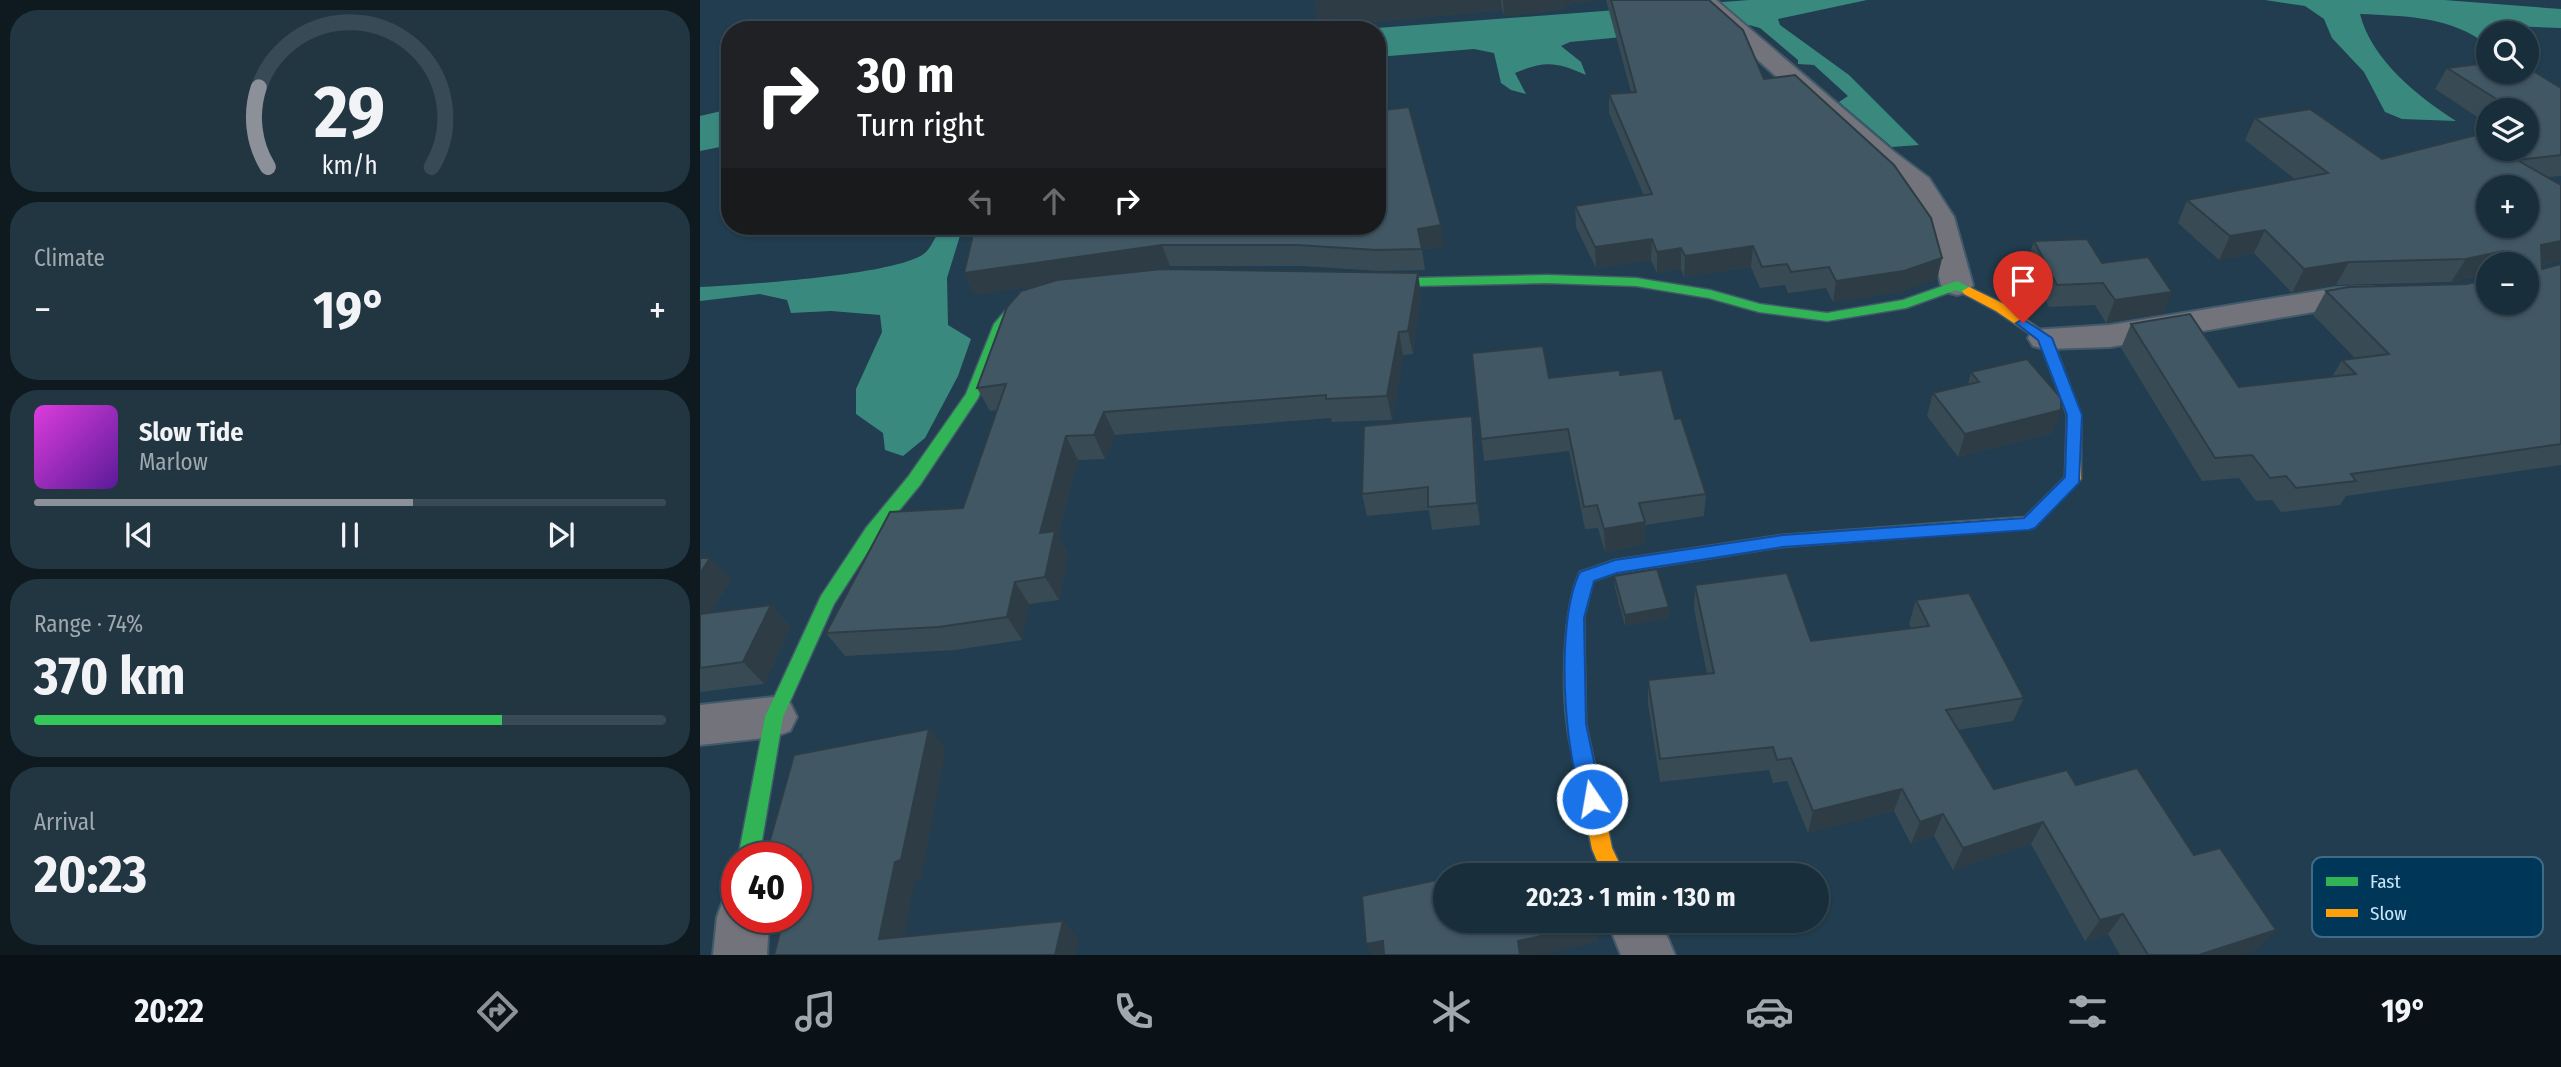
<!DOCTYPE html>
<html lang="en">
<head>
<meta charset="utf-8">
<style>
	:root { --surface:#192e3b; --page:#223642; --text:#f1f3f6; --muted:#9fa8af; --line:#374a55; --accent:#8c9099 }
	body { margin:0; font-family:"Fira Sans Condensed",sans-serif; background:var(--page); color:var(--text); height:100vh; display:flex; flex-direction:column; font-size:26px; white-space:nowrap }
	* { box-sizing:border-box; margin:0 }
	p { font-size:23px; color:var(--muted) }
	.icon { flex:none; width:38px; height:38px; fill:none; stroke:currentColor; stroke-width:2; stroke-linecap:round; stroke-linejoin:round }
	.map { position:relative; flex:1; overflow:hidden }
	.details { display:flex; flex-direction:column; gap:10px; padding:10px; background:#0e1920; width:700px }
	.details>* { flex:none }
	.banner { position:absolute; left:21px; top:21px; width:665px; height:214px; border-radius:28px; box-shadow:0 2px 5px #0004,0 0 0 2px var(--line); background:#202124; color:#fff; overflow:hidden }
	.buttons { position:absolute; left:1776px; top:21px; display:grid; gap:14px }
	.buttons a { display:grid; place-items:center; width:63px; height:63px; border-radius:50%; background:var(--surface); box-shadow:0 2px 5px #0004,0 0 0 2px var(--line); font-size:35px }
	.speed { position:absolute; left:21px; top:842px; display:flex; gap:14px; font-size:35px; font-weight:700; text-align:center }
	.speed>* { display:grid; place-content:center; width:91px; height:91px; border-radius:50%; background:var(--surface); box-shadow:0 2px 5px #0004,0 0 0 2px var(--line); line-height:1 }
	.speed .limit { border:10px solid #d22; background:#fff; color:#111 }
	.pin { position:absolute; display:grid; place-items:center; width:60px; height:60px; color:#fff; margin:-72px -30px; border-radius:50% 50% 50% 0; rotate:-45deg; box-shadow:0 0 7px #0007 }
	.pin .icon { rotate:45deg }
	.me { position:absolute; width:77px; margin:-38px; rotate:348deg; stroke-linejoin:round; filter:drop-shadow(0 0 5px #0008) }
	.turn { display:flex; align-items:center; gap:24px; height:147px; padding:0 21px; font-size:32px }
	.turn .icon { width:91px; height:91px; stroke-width:2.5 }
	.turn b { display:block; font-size:49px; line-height:60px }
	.lanes { display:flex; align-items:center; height:66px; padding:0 21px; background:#0003; justify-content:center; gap:35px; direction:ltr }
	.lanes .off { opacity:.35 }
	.big { font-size:52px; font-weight:700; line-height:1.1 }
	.details .widget { flex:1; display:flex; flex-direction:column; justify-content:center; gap:10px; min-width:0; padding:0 24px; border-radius:28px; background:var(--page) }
	.details .dial { align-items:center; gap:0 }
	.dial svg { height:182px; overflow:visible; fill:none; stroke:var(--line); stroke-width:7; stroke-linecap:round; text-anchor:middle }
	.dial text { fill:var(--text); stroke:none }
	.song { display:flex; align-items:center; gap:21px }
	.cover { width:84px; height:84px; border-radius:10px; background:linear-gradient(135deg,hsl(300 70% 55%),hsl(270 70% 35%)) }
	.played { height:7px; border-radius:4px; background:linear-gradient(90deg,var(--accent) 60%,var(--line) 60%) }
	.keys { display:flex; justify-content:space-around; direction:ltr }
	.heat { display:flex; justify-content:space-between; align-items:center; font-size:38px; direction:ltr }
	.charge { height:10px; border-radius:5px; background:linear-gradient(90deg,#34c759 74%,var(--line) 0) }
	.trip { position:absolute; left:733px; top:863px; width:396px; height:70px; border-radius:35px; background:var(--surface); box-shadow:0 2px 5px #0004,0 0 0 2px var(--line); font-weight:700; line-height:70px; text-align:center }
	.dock { display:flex; height:112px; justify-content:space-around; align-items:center; background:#0a1218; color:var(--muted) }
	.dock .icon { width:49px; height:49px }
	.dock .on { color:var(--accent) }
	.dock b { font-size:32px; color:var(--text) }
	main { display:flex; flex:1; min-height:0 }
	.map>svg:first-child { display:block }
	.water { fill:#39897f }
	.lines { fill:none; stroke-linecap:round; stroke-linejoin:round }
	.street-casing { stroke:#435a6a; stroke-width:4 }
	.fast-casing { stroke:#435a6a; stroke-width:3 }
	.slow-casing { stroke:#435a6a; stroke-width:3 }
	.street { fill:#73747b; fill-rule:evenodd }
	.fast { fill:#30b455; fill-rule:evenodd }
	.slow { fill:#ff9f0a; fill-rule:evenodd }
	.wall { fill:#384b55 }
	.shaded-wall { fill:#2e3d45 }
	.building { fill:#415763; stroke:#2e3d45; stroke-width:2; fill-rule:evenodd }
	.route { fill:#1a73e8; stroke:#114b97; stroke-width:2 }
	.key { fill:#003758; stroke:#3d6b88; stroke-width:2 }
	.key-label { font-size:19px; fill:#cae4f8 }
</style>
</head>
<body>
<main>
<section class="details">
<div class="widget dial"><svg viewBox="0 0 100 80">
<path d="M14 69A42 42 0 1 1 86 69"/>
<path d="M14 69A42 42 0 0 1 10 34" stroke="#8c9099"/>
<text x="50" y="56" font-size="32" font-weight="700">29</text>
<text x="50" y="72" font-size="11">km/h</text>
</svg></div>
<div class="widget"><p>Climate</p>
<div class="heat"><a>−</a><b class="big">19°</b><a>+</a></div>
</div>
<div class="widget">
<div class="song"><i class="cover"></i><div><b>Slow Tide</b><p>Marlow</p></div></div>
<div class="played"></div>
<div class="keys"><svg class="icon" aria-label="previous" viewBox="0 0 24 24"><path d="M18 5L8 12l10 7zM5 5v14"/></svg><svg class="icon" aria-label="pause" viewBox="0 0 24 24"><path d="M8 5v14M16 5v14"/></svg><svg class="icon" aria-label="next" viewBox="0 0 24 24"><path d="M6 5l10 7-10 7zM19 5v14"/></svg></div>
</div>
<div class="widget"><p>Range · 74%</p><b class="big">370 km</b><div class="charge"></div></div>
<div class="widget"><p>Arrival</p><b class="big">20:23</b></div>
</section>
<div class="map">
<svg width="1861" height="955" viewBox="0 0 1861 955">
	<rect width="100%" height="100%" fill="#213d4f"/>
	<g class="water">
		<path d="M1049 0H1167L1078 19 1080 25 1149 75 1219 145 1192 147 1139 102 1148 96 1114 65 1098 64V60L1060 28 1049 25 870 42 861 46 881 62 886 75C857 62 845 60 815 73L826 94 811 90 801 83 794 53 774 49 677 57V30H650Z"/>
		<path d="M1565 0H1744L1861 9V28L1808 26 1796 33H1788V46C1753 16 1704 16 1660 14 1671 59 1718 97 1756 121L1702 119 1685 112 1664 72 1632 38 1624 19 1605 6Z"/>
		<polygon points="30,109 30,145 0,151 0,116"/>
		<path d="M244 226H263L247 278 248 325 271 339 258 376 225 438 203 456 185 450 183 433 156 414V389L182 332 180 315 131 311 91 313 87 300 60 294 0 301V287C39 285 203 275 226 252 233 245 236 233 244 226Z"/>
	</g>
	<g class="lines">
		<defs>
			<g id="street">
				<polygon points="991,0 1016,0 1193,151 1229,178 1254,217 1273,285 1268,292 1257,295 1246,292 1241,285 1224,217 1208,189 1173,163"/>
				<polygon points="1672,287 1684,290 1688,297 1684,304 1636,308 1410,347 1345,349 1333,346 1328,338 1333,330 1410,325 1636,288"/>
				<polygon points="74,697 90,703 97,717 90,731 74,737 0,745 0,705"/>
				<polygon points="37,893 37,917 69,917 67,955 13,955 17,917 24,898"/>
				<polygon points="907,920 960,920 975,955 921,955"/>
			</g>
			<g id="fast">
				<polygon points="847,275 936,278 1010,290 1060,304 1127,313 1203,300 1257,281 1276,291 1269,295 1256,290 1206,308 1127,321 1059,312 1009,298 936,286 847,283 668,287 661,283 668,279"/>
				<polygon points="344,293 351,297 349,300 323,308 305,328 278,398 220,485 178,536 134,604 83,717 59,858 38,858 65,717 121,596 166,528 208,477 266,394 294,324 313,302"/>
				<path d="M1254 522 1260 524 1262 528 1260 532 1254 534 1082 547 916 573 893 581 884 618 886 724 894 761 891 767 884 770 877 767C859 729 860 610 880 572L915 560 1082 535Z"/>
			</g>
			<g id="slow">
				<polygon points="1269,287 1306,305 1352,338 1381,415 1381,479 1335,527 1329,529 1254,534 1248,532 1246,528 1248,524 1254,522 1325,517 1365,477 1367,415 1339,340 1296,311 1264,294 1262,291"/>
				<polygon points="884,752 891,755 894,761 912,848 925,875 903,875 892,849 874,761 877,755"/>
			</g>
		</defs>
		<use href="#street" class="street-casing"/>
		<use href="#fast" class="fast-casing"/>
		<use href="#slow" class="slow-casing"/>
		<use href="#street" class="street"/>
		<use href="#fast" class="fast"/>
		<use href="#slow" class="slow"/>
	</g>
	<g class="wall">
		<polygon points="614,0 895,0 895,1 866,4 866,9 804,16 802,10 652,24 651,17 618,20"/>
		<polygon points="906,0 1009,0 1064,79 1242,258 1237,279 1199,292 1133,302 1126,288 1088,293 1085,285 1060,288 1051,267 984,277 981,269 957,273 951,260 896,268 876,227 875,206 944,196 909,113 909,94 931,92"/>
		<polygon points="1747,68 1861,88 1861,176 1847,177 1861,185 1861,260 1842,265 1842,269 1861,264 1861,465 1646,496 1640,505 1581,512 1572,500 1556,501 1539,478 1502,481 1421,348 1431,324 1539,387 1632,377 1642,360 1655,358 1613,315 1626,291 1788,303 1827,264 1788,264 1788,275 1787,274 1751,282 1636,285 1592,293 1554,253 1519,260 1478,223 1487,200 1596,180 1545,140 1555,118 1682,159 1827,149 1827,110 1788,110 1788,124 1735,89"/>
		<polygon points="685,110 744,246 722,250 725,270 680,271 602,266 470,266 430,272 721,295 713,354 703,355 692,420 632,422 631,418 415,435 405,459 378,460 358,536 368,554 359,600 329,604 322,640 255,650 145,656 126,633 263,508 297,410 290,411 277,388 339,285 275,295 264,273 275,226 677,226"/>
		<polygon points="1334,241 1402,263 1463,314 1406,323 1395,305 1349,307 1327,263"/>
		<polygon points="772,353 849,378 920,375 975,419 1006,494 1004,516 945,525 945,544 905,552 898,528 885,529 869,451 784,461"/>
		<polygon points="1271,372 1353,433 1258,457 1227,416 1233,393 1268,385"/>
		<polygon points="772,416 775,439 780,525 732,530 729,510 667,516 662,494"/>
		<polygon points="0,558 31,580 11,612 71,605 91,627 64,684 0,692"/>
		<polygon points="914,576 969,607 968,618 925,626 915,588"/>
		<polygon points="995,585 1111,641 1211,628 1209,624 1216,600 1324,698 1313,721 1258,730 1294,789 1376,785 1555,951 1541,955 1420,955 1408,934 1385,941 1331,844 1253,870 1234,836 1211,844 1194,811 1108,833 1087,781 1073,783 1069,770 960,782 948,704 948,680 1007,674 994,609"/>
	</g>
	<g class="shaded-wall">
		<polygon points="614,0 801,0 802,10 652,24 651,17 618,20"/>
		<polygon points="803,0 895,0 895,1 866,4 866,9 804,16"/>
		<polygon points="741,225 744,246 721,250 718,229"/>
		<polygon points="1565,230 1554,253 1519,260 1530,236"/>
		<polygon points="952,239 951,260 896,268 895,247"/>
		<polygon points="1861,241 1861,260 1827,268 1841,245"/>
		<polygon points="462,245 470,266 275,295 264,273"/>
		<polygon points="1053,246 1051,267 984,277 985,256"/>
		<polygon points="981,248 981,269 957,273 957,252"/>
		<polygon points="1803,251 1794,264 1788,264 1788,273 1787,274 1751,282 1766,259"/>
		<polygon points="1242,258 1237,279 1199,292 1133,302 1136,281"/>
		<polygon points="1649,262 1636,285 1592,293 1604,269"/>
		<polygon points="718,273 721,295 713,354 708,331"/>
		<polygon points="1472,292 1463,314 1406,323 1415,300"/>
		<polygon points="699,332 703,355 692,420 687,396"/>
		<polygon points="1361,410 1353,433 1258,457 1265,434"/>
		<polygon points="404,412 415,435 405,459 394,435"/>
		<polygon points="772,416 775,439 780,525 777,503"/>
		<polygon points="366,436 378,460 358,536 368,554 359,600 345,577 340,533"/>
		<polygon points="945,522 945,544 905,552 904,529"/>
		<polygon points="10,558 31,580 0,631 0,574"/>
		<polygon points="315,582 329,604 322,640 307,617"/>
		<polygon points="71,605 91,627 64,684 43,662"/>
		<polygon points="969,607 968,618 925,626 925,615"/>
		<polygon points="229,729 246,749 221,880 215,881 201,955 179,939 195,862"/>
		<polygon points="1202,789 1194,811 1108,833 1113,811"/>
		<polygon points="1243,814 1234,836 1211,844 1220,822"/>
		<polygon points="1343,822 1331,844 1253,870 1263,848"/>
		<polygon points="101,855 96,880 96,858 91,858"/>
		<polygon points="1423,914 1408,934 1385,941 1400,920"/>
		<polygon points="363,921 379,939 375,955 355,955"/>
		<polygon points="897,924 898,942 840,955 820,955 818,941"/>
		<polygon points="1576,930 1555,951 1541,955 1499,955"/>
		<polygon points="683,941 689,955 671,955 666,944"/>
	</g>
	<g class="building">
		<polygon points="911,0 1009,0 1043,30 1064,79 1095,75 1194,165 1231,218 1242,258 1204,271 1136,281 1129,267 1091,272 1087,264 1062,267 1053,246 985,256 981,248 957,252 952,239 895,247 875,206 952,194 909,94 936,92"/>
		<path d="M1788 63V72H1827V67L1861 88V155L1817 160 1861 185V241L1841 245 1842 269 1861 264V444L1651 474 1656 481 1596 488 1586 476 1570 478 1552 455 1515 458 1431 324 1490 314 1539 387 1656 374 1642 360 1689 354 1626 291 1649 287 1767 284 1788 279V303H1827V264H1806V254L1803 251 1766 259 1649 262 1604 269 1565 230 1530 236 1487 200 1628 173 1555 118 1610 109 1682 159 1788 132V149H1827V123L1832 121 1827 119V110H1814L1747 68ZM1788 187H1827V226H1788Z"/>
		<polygon points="684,104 685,110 709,107 741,225 718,229 722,249 676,250 597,245 462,245 264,273 275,226 677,226 677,105"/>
		<polygon points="1387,239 1402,263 1448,257 1472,292 1415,300 1403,283 1357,285 1334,241"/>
		<polygon points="462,269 718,273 708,331 699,332 687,396 626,399 626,395 404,412 394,435 366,436 340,533 355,531 345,577 315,582 307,617 239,627 126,633 190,512 263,508 306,384 277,388 307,307 321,291 357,280"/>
		<polygon points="843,346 849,378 920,370 920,375 962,370 975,419 981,418 1006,494 939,503 945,522 904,529 897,505 884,507 868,429 781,439 772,353"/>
		<polygon points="1327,359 1361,398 1361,410 1265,434 1233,393 1279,382 1271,372"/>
		<polygon points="772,416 777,503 728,507 728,487 662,494 664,426"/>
		<polygon points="0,558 10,558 0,574"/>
		<polygon points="957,569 969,607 925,615 914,576"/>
		<polygon points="1087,573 1111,641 1229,626 1216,600 1269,593 1324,698 1246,710 1294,789 1367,770 1376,785 1437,768 1494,855 1520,848 1576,930 1499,955 1448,955 1423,914 1400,920 1343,822 1263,848 1243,814 1220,822 1202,789 1113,811 1091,758 1077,760 1073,747 960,759 948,680 1014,673 995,585"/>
		<polygon points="71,605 43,662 0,668 0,614"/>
		<polygon points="229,729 201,860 195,862 179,939 363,921 355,955 74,955 84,917 96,917 96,874 101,855 91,858 65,858 94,755"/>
		<polygon points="815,862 818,875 758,875"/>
		<polygon points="885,869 887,875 859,875"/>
		<polygon points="746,878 746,920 896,920 897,924 818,941 820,955 684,955 683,941 666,944 662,896"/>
	</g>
	<path class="route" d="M1323 319 1352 338 1382 415 1379 483 1335 528 1329 530 1083 547 917 573 894 581 884 618 886 724 902 799 899 805 892 808 885 805C863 756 855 620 880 572L915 560 1083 535 1324 518 1365 477 1367 415 1338 340 1316 323Z"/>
	<rect x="1612" y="857" width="231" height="80" rx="10" class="key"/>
	<rect x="1626" y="877" width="32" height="9" fill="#30b455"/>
	<rect x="1626" y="909" width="32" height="8" fill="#ff9f0a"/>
	<g class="key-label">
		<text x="1670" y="888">Fast</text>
		<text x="1670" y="920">Slow</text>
	</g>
</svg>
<div class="buttons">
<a><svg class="icon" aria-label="search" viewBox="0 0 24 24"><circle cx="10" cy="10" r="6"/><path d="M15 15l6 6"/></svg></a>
<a><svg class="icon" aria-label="layers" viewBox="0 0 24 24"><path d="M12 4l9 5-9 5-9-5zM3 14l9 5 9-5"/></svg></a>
<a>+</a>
<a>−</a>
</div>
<div class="speed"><div class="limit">40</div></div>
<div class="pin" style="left:1323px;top:323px;background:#d93025"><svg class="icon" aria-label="arrive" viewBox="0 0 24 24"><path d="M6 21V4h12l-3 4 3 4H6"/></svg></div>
<svg class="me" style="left:892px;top:799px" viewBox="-20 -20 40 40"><circle r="17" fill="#1a73e8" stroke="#fff" stroke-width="3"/><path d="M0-11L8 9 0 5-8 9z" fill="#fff"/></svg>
<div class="trip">20:23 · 1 min · 130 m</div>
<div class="banner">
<div class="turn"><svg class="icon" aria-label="right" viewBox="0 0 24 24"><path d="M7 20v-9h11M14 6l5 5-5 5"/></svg><div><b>30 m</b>Turn right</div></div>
<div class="lanes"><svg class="icon off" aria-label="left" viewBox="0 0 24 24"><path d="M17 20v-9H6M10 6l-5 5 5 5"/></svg><svg class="icon off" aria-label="ahead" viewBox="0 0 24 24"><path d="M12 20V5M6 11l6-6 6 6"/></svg><svg class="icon" aria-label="right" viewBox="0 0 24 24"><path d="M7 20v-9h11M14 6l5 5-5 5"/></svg></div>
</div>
</div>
</main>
<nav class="dock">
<b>20:22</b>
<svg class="icon on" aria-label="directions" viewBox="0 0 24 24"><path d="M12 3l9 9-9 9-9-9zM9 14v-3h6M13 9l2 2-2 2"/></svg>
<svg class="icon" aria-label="music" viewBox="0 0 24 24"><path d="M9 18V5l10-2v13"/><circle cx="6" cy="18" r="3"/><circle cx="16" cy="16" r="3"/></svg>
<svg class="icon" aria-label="phone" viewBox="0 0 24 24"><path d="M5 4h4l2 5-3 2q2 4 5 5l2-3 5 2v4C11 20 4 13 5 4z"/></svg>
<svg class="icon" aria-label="climate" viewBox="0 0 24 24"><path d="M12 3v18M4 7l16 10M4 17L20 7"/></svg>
<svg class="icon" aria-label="car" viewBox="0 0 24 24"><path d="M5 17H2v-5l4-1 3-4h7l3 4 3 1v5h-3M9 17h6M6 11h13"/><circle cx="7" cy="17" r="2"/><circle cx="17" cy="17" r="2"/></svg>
<svg class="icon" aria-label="filters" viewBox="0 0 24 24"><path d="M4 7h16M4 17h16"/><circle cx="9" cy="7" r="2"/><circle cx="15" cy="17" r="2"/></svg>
<b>19°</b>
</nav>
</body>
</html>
